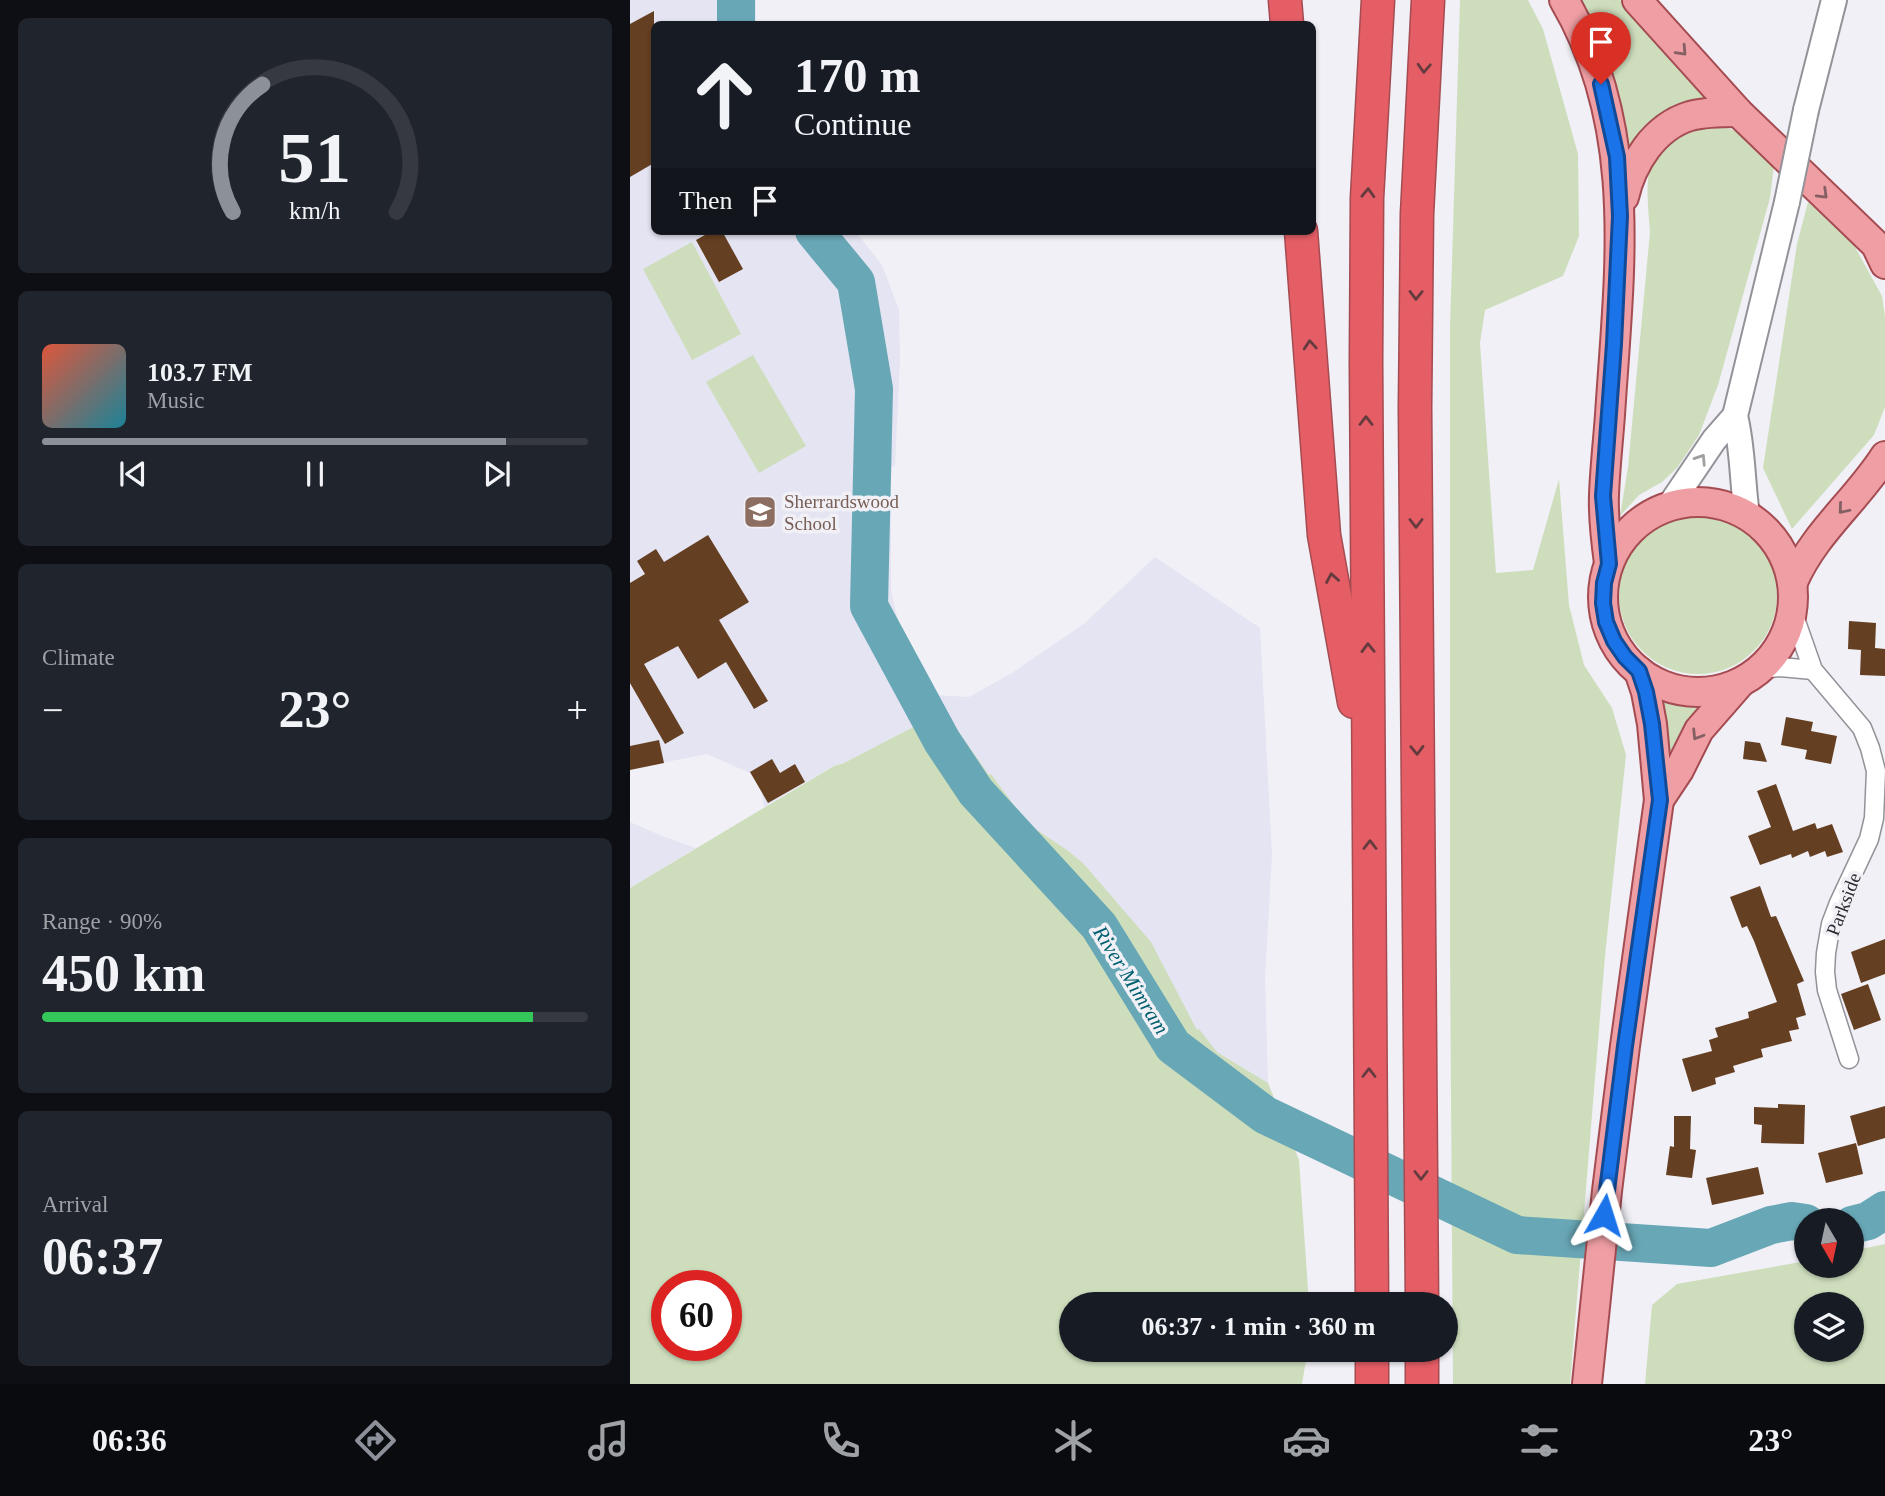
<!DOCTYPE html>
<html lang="en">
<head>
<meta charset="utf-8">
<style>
	:root { --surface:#171b24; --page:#20242c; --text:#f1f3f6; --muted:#9ea1a6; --line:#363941; --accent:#8c9099 }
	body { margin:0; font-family:Georgia,serif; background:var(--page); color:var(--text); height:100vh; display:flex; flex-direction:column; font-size:26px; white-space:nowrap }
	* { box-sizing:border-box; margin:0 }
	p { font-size:23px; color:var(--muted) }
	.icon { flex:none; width:38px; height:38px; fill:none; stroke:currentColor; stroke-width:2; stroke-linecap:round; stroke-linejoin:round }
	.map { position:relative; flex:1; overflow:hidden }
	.details { display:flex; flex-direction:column; gap:18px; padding:18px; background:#0d0f14; width:630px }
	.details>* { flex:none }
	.banner { position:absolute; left:21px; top:21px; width:665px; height:214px; border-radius:10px; box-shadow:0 2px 5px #0004; background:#171b24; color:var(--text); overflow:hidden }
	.needle { width:46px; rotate:171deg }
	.fabs { position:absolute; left:1164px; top:1208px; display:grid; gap:14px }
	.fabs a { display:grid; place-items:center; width:70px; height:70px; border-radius:50%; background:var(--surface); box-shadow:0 2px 5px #0004; font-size:35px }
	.speed { position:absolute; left:21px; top:1270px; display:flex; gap:14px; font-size:35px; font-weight:700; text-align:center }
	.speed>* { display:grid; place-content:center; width:91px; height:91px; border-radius:50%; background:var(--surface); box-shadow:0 2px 5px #0004; line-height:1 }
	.speed .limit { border:10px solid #d22; background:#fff; color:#111 }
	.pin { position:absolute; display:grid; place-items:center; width:60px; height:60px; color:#fff; margin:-72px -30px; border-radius:50% 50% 50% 0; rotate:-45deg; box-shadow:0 0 7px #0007 }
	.pin .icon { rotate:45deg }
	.me { position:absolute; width:77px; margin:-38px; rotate:6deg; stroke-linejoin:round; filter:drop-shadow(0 0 5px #0008) }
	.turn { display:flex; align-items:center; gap:24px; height:147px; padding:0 28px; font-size:32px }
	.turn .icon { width:91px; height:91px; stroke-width:2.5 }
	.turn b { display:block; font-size:49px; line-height:60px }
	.then { display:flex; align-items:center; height:66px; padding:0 28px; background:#0003; gap:14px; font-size:26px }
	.big { font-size:52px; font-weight:700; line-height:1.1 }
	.details .widget { flex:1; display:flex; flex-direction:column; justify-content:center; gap:10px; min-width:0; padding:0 24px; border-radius:10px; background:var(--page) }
	.details .dial { align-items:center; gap:0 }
	.dial svg { height:182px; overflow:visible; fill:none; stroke:var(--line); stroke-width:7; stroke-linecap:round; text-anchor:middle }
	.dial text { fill:var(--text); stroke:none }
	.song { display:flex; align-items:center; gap:21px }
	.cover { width:84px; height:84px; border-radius:10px; background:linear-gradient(135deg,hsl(10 70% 55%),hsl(190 70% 35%)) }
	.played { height:7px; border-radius:4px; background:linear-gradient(90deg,var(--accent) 85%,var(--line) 85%) }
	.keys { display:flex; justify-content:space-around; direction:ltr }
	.heat { display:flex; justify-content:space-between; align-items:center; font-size:38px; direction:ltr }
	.charge { height:10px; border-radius:5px; background:linear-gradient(90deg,#34c759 90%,var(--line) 0) }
	.trip { position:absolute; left:429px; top:1292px; width:399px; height:70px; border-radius:35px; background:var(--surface); box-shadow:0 2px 5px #0004; font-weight:700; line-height:70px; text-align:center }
	.tab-bar { display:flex; height:112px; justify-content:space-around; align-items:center; background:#090b0e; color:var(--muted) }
	.tab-bar .icon { width:49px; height:49px }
	.tab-bar .on { color:var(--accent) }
	.tab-bar b { font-size:32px; color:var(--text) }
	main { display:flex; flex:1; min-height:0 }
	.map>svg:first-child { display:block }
	.built { fill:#e4e4f2 }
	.green { fill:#cedebd; fill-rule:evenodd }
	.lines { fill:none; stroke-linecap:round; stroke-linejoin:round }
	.river { stroke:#68a7b6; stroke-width:38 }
	.building { fill:#653f22 }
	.street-casing { stroke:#929298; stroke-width:21 }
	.secondary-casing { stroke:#929298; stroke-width:28 }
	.primary-casing { stroke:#a44c52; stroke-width:32 }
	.highway-casing { stroke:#a44c52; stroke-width:35 }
	.street { stroke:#fff; stroke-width:18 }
	.secondary { stroke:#fff; stroke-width:24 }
	.primary { stroke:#ef9ea3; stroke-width:28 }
	.highway { stroke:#e55d65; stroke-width:32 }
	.secondary-bridge-casing { stroke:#929298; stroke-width:28; stroke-linecap:butt }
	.secondary-bridge { stroke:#fff; stroke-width:24 }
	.oneway { stroke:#845f63 }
	.oneway2 { stroke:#643b3f }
	.oneway3 { stroke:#a0a0a1 }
	.route-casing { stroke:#114b97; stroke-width:18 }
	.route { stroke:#1a73e8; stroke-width:12 }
	.labels { text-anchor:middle; stroke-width:7; stroke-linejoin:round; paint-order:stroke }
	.education-label { font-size:19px; fill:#785e54; stroke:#f0f0f6; text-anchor:start }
	.street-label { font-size:19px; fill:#2c2c2f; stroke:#f0f0f6 }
	.water-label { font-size:21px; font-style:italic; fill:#005f6f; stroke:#f0f0f6 }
</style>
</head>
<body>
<main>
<section class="details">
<div class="widget dial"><svg viewBox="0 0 100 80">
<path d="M14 69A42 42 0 1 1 86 69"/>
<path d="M14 69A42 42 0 0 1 27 13" stroke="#8c9099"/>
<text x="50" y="56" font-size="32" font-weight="700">51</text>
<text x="50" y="72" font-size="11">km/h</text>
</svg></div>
<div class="widget">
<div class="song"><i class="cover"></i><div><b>103.7 FM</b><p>Music</p></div></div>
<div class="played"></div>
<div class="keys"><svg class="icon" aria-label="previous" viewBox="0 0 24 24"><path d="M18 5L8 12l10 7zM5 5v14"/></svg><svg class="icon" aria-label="pause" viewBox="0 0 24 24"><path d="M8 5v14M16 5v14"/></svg><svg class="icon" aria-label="next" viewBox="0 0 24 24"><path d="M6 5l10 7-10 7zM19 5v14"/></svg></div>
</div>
<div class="widget"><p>Climate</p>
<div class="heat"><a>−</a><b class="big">23°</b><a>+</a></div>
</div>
<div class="widget"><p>Range · 90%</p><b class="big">450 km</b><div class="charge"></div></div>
<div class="widget"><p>Arrival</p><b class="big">06:37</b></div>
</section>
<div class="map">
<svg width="1255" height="1384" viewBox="0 0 1255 1384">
	<rect width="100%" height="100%" fill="#f0f0f6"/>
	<g class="built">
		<polygon points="0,0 126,0 126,24 24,24 24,231 225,231 252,265 269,310 270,359 265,466 261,467 261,590 269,625 302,695 339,697 382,673 455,623 525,557 630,628 642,855 635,978 638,1083 587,1052 569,1030 567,1030 521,943 453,863 437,850 402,828 392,818 362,775 359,776 341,751 314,711 214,763 203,766 134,807 129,777 77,754 0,769"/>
		<polygon points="0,822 32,836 66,848 0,888"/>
	</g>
	<g class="green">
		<polygon points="830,0 898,0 913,29 948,154 949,236 933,276 855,310 850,343 866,573 903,570 929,479 939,605 954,665 982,708 996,755 975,956 940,1384 823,1384 820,953 820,328"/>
		<polygon points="948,0 990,0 1085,106 1000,155 978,66"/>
		<path d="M1081 126C1113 127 1126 143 1144 166L1140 198 1088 385 1069 435 1047 468 1032 482 1009 495 990 516 998 467 1020 232C1015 171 1011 140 1081 126Z"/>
		<polygon points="1178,202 1225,247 1252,296 1255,317 1255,407 1244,435 1162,529 1133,468 1167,244"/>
		<polygon points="62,242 111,334 62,360 13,269"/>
		<polygon points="123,355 176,446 129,473 76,382"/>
		<circle cx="1068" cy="595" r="79"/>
		<polygon points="1033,698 1059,704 1070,704 1043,747 1036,762 1037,738"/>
		<path d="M314 711 359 775 361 774 398 824 437 850 453 863 521 942 567 1030 569 1029 587 1052 638 1083 669 1160 679 1304H441V1349H678L672 1384H0V888L204 766 214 763ZM37 1286H96V1346H37Z"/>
		<path d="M1255 1244V1384H1015L1022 1305 1047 1284 1176 1261V1265H1222V1251ZM1176 1304H1222V1349H1176Z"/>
	</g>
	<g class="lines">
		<g class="river">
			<polyline points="106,0 106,24"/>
			<polyline points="184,231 226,282 244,389 239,606 312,741 346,792 469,926 543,1046 635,1115 887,1235 1081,1248 1141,1225 1162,1221 1176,1223"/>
			<polyline points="1222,1225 1238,1221 1255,1210"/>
		</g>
	</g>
	<g class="building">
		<polygon points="24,11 24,163 0,177 0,24"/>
		<polygon points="82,231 92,231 113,269 89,282 66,240"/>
		<polygon points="78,535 119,602 89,620 138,701 124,709 96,662 68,679 48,646 14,664 54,733 35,744 0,683 0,583 15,574 7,561 26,549 34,562"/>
		<polygon points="1219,621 1246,623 1245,648 1255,649 1255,676 1230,675 1231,650 1218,649"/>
		<polygon points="1156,717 1183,722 1181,731 1207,736 1201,764 1175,759 1177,750 1151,745"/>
		<polygon points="29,740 34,763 0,770 0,746"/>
		<polygon points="1115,741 1130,743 1137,762 1113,759"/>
		<polygon points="142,759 150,773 165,764 175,782 138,803 120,772"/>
		<polygon points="1146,784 1163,831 1185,823 1187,829 1202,824 1213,852 1197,857 1195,851 1180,857 1178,851 1162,858 1161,854 1130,865 1118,836 1141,827 1127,791"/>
		<polygon points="1130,886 1141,917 1146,916 1174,981 1167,984 1176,1015 1166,1018 1169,1029 1159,1031 1162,1041 1131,1049 1133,1057 1103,1066 1105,1072 1085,1078 1086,1084 1062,1092 1052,1059 1082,1051 1079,1040 1088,1037 1085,1028 1119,1018 1118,1012 1147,1002 1124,941 1117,926 1112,928 1100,897"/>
		<polygon points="1255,939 1255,974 1231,983 1221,952"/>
		<polygon points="1238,984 1251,1020 1224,1030 1211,994"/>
		<polygon points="1148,1104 1175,1105 1174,1144 1131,1143 1132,1125 1124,1124 1124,1107 1148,1108"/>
		<polygon points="1255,1106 1255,1138 1228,1146 1220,1116"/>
		<polygon points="1044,1116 1061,1116 1060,1149 1066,1150 1062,1178 1036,1175 1040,1146 1044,1147"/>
		<polygon points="1226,1143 1233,1174 1196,1183 1188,1153"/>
		<polygon points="1128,1167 1134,1194 1082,1205 1076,1178"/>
	</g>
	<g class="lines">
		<defs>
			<g id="street">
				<polyline points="1163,613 1183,670 1232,728 1240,748 1246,771 1244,818 1239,839 1209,903 1201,924 1196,953 1195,972 1197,990 1219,1059"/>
				<polyline points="1131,669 1150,667 1183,670"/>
			</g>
			<g id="secondary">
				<polyline points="1176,110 1204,0"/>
				<polyline points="1040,505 1084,440 1105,416"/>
				<path d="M1117 515C1112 481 1113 448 1105 416L1157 202"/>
			</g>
			<g id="primary">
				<path d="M934 0C1010 129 989 273 980 415 978 442 975 468 974 495 973 518 976 541 979 563"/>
				<polyline points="1007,0 1108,112 1246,245 1255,264"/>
				<path d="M994 197C1002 163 1024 127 1060 116 1075 112 1092 112 1108 112"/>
				<circle cx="1068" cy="597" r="95"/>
				<path d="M1163 582C1184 533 1227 500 1255 456"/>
				<polyline points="1029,800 1049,770 1069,730 1110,683"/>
				<polyline points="957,1384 977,1191 995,1046 1029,800 1022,724 1016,692 1009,671"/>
			</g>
			<g id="highway">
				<polyline points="655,0 657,24"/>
				<polyline points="671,231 694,535 724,702"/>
				<polyline points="742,1304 736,362 737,198 748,0"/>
				<polyline points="792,1304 785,408 787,214 798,0"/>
				<polyline points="792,1349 792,1384"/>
				<polyline points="742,1384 742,1349"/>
			</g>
		</defs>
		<use href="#street" class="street-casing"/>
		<use href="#secondary" class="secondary-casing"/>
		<use href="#primary" class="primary-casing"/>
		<use href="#highway" class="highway-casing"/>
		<use href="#street" class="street"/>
		<use href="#secondary" class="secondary"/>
		<use href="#primary" class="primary"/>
		<use href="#highway" class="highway"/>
		<defs>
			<polyline id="secondary-bridge" points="1157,202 1176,110"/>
		</defs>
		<use href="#secondary-bridge" class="secondary-bridge-casing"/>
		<use href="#secondary-bridge" class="secondary-bridge"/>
	</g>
	<defs><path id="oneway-chevron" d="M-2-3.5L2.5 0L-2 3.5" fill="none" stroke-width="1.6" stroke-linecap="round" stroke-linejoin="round" transform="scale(1.75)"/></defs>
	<g class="oneway">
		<use href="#oneway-chevron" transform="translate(1052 51) rotate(47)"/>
		<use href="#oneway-chevron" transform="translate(1193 194) rotate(44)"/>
		<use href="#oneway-chevron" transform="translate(1213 509) rotate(130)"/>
		<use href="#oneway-chevron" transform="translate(1067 735) rotate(122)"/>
	</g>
	<g class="oneway2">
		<use href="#oneway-chevron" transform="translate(794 68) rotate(93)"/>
		<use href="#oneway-chevron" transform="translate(738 193) rotate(-88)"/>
		<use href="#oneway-chevron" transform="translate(786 295) rotate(91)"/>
		<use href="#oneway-chevron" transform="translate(680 345) rotate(-94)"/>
		<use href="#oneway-chevron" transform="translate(736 421) rotate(-90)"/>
		<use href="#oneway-chevron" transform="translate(786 523) rotate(90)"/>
		<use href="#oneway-chevron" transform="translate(702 578) rotate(-100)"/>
		<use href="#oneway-chevron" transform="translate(738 648) rotate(-91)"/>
		<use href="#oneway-chevron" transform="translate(787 750) rotate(89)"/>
		<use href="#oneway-chevron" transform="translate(740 845) rotate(-90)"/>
		<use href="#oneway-chevron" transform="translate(739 1073) rotate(-90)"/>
		<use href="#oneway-chevron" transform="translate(791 1175) rotate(90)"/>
	</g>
	<use class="oneway3" href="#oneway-chevron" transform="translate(1071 459) rotate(-57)"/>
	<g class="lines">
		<defs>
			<polyline id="route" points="971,84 987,157 990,216 984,344 973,496 979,564 974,583 973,603 976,622 984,641 995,657 1009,671 1016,692 1022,724 1030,800 995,1046 974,1215"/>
		</defs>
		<use href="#route" class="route-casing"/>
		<use href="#route" class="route"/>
	</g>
	<defs>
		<symbol id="school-square" viewBox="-11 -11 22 22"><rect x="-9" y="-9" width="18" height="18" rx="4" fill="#8d6e63" stroke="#f0f0f6"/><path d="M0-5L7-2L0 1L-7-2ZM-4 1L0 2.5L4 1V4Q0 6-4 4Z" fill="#fff"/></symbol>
	</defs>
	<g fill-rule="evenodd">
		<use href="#school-square" x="111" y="493" width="38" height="38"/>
	</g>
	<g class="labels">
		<g class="education-label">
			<text x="154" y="508">Sherrardswood<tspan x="154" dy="22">School</tspan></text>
		</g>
		<g class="street-label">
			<text transform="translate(1213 904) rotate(-69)" y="7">Parkside</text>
		</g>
		<g class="water-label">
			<text transform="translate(501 980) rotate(58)" y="7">River Mimram</text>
		</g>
	</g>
</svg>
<div class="fabs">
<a><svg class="needle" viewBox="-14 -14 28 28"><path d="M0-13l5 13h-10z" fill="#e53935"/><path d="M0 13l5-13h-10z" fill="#9ea1a6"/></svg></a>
<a><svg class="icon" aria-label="layers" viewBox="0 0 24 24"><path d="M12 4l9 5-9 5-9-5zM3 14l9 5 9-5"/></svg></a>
</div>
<div class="speed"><div class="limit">60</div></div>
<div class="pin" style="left:971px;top:84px;background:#d93025"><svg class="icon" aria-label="arrive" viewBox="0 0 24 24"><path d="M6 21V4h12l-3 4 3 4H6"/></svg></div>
<svg class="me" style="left:974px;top:1215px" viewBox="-20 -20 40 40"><path d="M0-17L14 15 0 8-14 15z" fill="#1a73e8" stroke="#fff" stroke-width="4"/></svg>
<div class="trip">06:37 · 1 min · 360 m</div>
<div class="banner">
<div class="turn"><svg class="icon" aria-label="ahead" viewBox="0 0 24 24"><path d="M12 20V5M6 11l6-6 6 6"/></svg><div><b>170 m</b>Continue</div></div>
<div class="then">Then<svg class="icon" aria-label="arrive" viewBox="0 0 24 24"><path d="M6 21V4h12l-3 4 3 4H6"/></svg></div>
</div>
</div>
</main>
<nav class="tab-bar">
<b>06:36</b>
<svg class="icon on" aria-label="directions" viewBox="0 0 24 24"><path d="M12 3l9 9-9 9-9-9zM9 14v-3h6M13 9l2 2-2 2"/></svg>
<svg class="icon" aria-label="music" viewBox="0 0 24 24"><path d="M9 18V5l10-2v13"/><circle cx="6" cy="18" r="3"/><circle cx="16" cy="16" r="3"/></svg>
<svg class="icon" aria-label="phone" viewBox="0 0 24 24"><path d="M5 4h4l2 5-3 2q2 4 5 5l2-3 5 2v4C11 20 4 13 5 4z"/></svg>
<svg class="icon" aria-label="climate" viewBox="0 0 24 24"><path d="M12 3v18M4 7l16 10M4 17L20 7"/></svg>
<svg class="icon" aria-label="car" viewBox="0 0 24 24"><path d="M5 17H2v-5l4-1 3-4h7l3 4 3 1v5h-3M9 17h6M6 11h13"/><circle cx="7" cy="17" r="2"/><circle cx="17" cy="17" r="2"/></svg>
<svg class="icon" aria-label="filters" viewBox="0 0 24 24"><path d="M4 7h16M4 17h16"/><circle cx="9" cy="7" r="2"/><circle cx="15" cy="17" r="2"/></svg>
<b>23°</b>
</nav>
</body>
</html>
